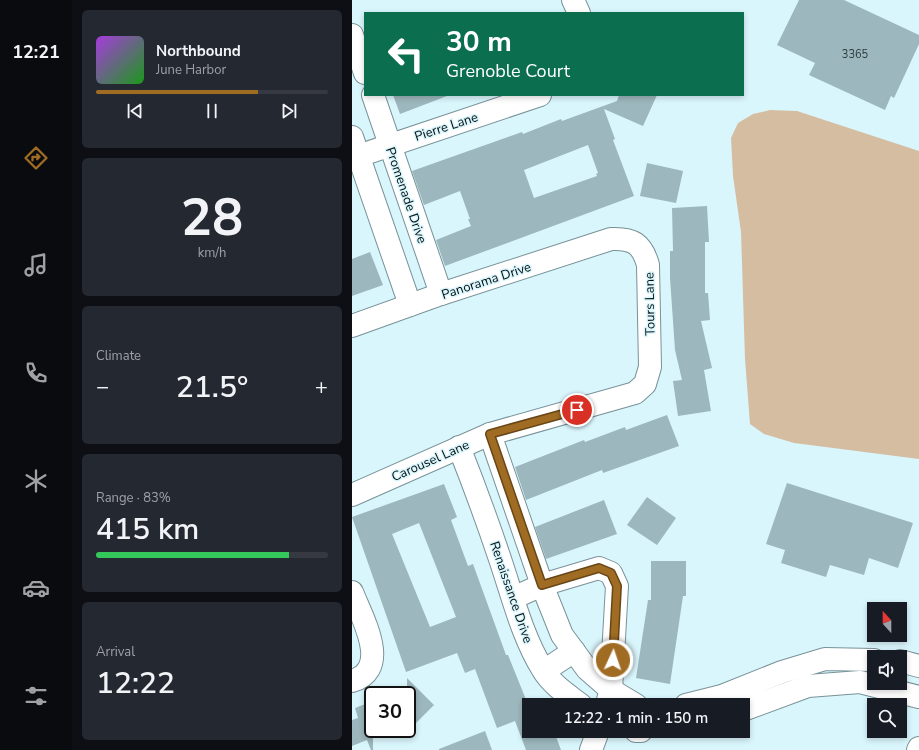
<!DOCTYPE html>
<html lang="en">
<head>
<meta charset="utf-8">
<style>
	:root { --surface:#171b24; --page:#242831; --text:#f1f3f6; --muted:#9ea1a6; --line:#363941; --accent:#a06c23 }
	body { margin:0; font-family:"Nunito Sans",sans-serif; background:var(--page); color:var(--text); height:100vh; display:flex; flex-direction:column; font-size:15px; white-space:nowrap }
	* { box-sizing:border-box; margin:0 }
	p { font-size:13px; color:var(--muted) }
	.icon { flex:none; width:22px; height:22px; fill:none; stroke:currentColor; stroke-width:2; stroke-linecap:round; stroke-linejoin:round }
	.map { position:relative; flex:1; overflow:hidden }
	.drawer { display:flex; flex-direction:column; gap:10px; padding:10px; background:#0d0f14; width:280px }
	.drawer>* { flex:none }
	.hud { position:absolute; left:12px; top:12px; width:380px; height:84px; border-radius:0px; box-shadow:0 2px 6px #0003; background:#0b6e4f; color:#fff; overflow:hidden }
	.needle { width:26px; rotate:339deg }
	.fabs { position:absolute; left:515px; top:602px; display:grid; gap:8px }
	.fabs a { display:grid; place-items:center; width:40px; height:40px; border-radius:0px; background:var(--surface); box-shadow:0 2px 6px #0003; font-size:20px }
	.speed { position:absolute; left:12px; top:686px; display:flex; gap:8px; font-size:20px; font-weight:700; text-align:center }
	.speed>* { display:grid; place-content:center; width:52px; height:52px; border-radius:50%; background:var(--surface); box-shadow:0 2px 6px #0003; line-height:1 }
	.speed .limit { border:2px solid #111; border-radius:6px; background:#fff; color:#111 }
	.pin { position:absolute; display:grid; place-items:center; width:34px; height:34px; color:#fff; margin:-17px; border:2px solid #fff; border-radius:50%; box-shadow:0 1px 4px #0007 }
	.me { position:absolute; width:44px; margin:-22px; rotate:3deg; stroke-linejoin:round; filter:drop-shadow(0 0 3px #0008) }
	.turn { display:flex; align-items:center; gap:14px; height:84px; padding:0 16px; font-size:18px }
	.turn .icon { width:52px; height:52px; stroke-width:2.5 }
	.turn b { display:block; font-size:28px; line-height:34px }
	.big { font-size:30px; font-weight:600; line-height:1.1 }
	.drawer .widget { flex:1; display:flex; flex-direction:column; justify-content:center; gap:6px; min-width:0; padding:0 14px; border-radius:6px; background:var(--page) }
	.drawer .dial { align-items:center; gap:0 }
	.dial b { font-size:52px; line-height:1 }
	.song { display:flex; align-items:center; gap:12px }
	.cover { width:48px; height:48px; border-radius:6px; background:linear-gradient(135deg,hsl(280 70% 55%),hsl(120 70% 35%)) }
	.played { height:4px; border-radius:2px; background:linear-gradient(90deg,var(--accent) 70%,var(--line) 70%) }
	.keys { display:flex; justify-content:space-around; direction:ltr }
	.heat { display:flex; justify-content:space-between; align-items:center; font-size:22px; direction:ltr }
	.charge { height:6px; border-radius:3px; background:linear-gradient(90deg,#34c759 83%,var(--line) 0) }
	.trip { position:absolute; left:170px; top:698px; width:228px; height:40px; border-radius:0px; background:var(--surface); box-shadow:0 2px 6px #0003; font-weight:600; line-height:40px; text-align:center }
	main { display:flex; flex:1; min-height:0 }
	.tabs { display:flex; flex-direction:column; width:72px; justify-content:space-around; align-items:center; background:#090b0e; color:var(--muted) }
	.tabs .icon { width:28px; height:28px }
	.tabs .on { color:var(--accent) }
	.tabs b { font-size:18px; color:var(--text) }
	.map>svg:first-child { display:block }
	.green { fill:#d5bda2 }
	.building { fill:#9cb7bd; fill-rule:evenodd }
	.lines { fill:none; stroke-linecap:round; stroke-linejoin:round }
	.minor-casing { stroke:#789298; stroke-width:24 }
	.minor { stroke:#fff; stroke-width:22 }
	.route-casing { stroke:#684617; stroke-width:10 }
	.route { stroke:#a06c23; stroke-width:7 }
	.labels { text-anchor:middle; stroke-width:3; stroke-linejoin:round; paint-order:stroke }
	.number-label { font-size:11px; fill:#2c3a3d }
	.street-label { font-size:13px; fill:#061012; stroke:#daf6fd }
</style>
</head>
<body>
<main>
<nav class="tabs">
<b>12:21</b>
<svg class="icon on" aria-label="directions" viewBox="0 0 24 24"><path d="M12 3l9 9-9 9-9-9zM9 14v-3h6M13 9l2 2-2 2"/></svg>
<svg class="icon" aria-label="music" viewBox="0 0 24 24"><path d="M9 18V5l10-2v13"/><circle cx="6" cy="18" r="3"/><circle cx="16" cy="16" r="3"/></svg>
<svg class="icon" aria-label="phone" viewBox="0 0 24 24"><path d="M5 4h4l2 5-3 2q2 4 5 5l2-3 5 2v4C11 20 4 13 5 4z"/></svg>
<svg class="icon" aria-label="climate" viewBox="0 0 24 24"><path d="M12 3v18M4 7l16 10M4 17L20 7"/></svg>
<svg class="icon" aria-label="car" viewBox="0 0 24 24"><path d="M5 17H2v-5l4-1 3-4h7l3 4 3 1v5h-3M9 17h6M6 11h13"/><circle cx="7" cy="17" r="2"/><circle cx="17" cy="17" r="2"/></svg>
<svg class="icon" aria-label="filters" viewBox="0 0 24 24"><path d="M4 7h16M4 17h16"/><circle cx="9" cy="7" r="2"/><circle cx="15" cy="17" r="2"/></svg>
</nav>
<section class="drawer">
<div class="widget">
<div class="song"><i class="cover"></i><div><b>Northbound</b><p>June Harbor</p></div></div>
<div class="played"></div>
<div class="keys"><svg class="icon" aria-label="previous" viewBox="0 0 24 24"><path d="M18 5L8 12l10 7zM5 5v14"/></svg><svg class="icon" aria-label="pause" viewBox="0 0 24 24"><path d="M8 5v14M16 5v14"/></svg><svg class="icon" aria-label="next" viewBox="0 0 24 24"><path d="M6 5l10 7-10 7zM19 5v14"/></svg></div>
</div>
<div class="widget dial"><b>28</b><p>km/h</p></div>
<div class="widget"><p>Climate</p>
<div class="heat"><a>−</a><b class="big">21.5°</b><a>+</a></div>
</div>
<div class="widget"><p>Range · 83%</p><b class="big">415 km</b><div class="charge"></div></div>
<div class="widget"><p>Arrival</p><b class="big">12:22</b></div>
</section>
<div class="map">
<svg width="567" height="750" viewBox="0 0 567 750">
	<rect width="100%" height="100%" fill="#daf6fd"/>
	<polygon class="green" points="418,110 445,111 567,151 567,459 442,443 412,434 398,424 393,359 389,232 381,176 379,138 386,123 401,114"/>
	<g class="building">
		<polygon points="447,0 492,0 567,35 567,44 542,98 539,96 533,110 457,75 463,63 425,45"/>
		<polygon points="41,95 95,95 95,96 48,114"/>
		<path d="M267 95H305L291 126 252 109 263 139 261 140 282 196 93 266 84 240 119 226 116 219H118L108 191 72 205 60 171 170 132 171 134 209 119 210 121 265 101ZM236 145 246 173 244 174 245 176 182 198 172 170Z"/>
		<polygon points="295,163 331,171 324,203 288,196"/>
		<polygon points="355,206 357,242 353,242 353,293 356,293 358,320 349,321 360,368 352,370 359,411 326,416 321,381 330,380 323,350 318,278 318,251 321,251 320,208"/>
		<polygon points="18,252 31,285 0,296 0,259"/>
		<polygon points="315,415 327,446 251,473 250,470 174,500 163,467 232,440 233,442 273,427 274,430"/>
		<polygon points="435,483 561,523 546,568 517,558 512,575 478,565 474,577 429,563 433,550 414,544"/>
		<path d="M92 484 105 517 99 520 116 566 121 564 154 655H156L177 707V731H202L209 750H174L163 721 145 728 123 669 113 673 105 653 54 672 0 517ZM67 523 104 617 78 627 40 534Z"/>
		<polygon points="295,497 324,518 305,545 275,525"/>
		<polygon points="252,500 265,534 194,559 183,527"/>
		<polygon points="299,561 334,561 334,596 331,596 318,684 284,678 296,600 299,600"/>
		<polygon points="55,678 82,705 55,732"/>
		<polygon points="21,701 21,750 19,750 15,740 0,746 0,720 6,718 3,708"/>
		<polygon points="133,731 140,750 87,750 87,749"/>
	</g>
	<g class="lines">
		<defs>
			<g id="minor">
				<polyline points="221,0 227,13"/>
				<polyline points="0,35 13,73"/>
				<polyline points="21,95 89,294"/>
				<polyline points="0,137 58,305"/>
				<polyline points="0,158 188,95"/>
				<path d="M0 326 89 294 259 239C280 238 290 243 296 265L298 367 293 384 283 393 138 434 0 495"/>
				<polyline points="138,434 190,585 210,635 235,669 259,690 284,705"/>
				<path d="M107 447C122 485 136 523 149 562 161 598 171 638 191 670 200 685 216 695 229 705"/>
				<path d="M0 592C10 618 40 669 0 681"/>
				<polyline points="161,598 190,585 247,568 259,573 265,586 259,690 256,700"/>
				<polyline points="548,661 567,666"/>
				<polyline points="192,671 222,651"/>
				<polyline points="334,705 370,696 430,672 473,659 522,660"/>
				<polyline points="391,710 456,686 508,682 567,697"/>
				<polyline points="284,731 289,731"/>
				<polyline points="239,750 246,731"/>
				<polyline points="566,750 567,748"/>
			</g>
		</defs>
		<use href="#minor" class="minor-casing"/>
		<use href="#minor" class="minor"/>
	</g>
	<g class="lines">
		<defs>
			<polyline id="route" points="225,410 138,434 190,585 247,568 259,573 265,586 261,660"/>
		</defs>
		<use href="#route" class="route-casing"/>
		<use href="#route" class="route"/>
	</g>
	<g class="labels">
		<g class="number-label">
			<text x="503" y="58">3365</text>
		</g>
		<g class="street-label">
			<text transform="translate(94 126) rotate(-18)" y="5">Pierre Lane</text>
			<text transform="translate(55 195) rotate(71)" y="5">Promenade Drive</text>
			<text transform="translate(134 280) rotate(-18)" y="5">Panorama Drive</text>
			<text transform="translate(297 304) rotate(-91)" y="5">Tours Lane</text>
			<text transform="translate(78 460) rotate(-24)" y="5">Carousel Lane</text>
			<text transform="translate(160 592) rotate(71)" y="5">Renaissance Drive</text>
		</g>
	</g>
</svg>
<div class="fabs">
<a><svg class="needle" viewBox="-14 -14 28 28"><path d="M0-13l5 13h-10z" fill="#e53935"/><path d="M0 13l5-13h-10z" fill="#9ea1a6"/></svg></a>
<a><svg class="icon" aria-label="sound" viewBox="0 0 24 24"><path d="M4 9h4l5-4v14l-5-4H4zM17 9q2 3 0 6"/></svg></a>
<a><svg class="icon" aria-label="search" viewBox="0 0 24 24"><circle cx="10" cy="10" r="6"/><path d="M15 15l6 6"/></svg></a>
</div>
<div class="speed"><div class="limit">30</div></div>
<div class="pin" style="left:225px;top:410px;background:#d93025"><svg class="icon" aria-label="arrive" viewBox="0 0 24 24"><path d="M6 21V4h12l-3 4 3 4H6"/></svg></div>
<svg class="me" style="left:261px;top:660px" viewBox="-20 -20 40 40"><circle r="17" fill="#a06c23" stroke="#fff" stroke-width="3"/><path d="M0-11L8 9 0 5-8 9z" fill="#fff"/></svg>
<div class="trip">12:22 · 1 min · 150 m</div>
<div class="hud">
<div class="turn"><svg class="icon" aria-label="left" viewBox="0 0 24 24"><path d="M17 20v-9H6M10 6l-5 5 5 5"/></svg><div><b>30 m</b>Grenoble Court</div></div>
</div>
</div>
</main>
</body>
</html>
